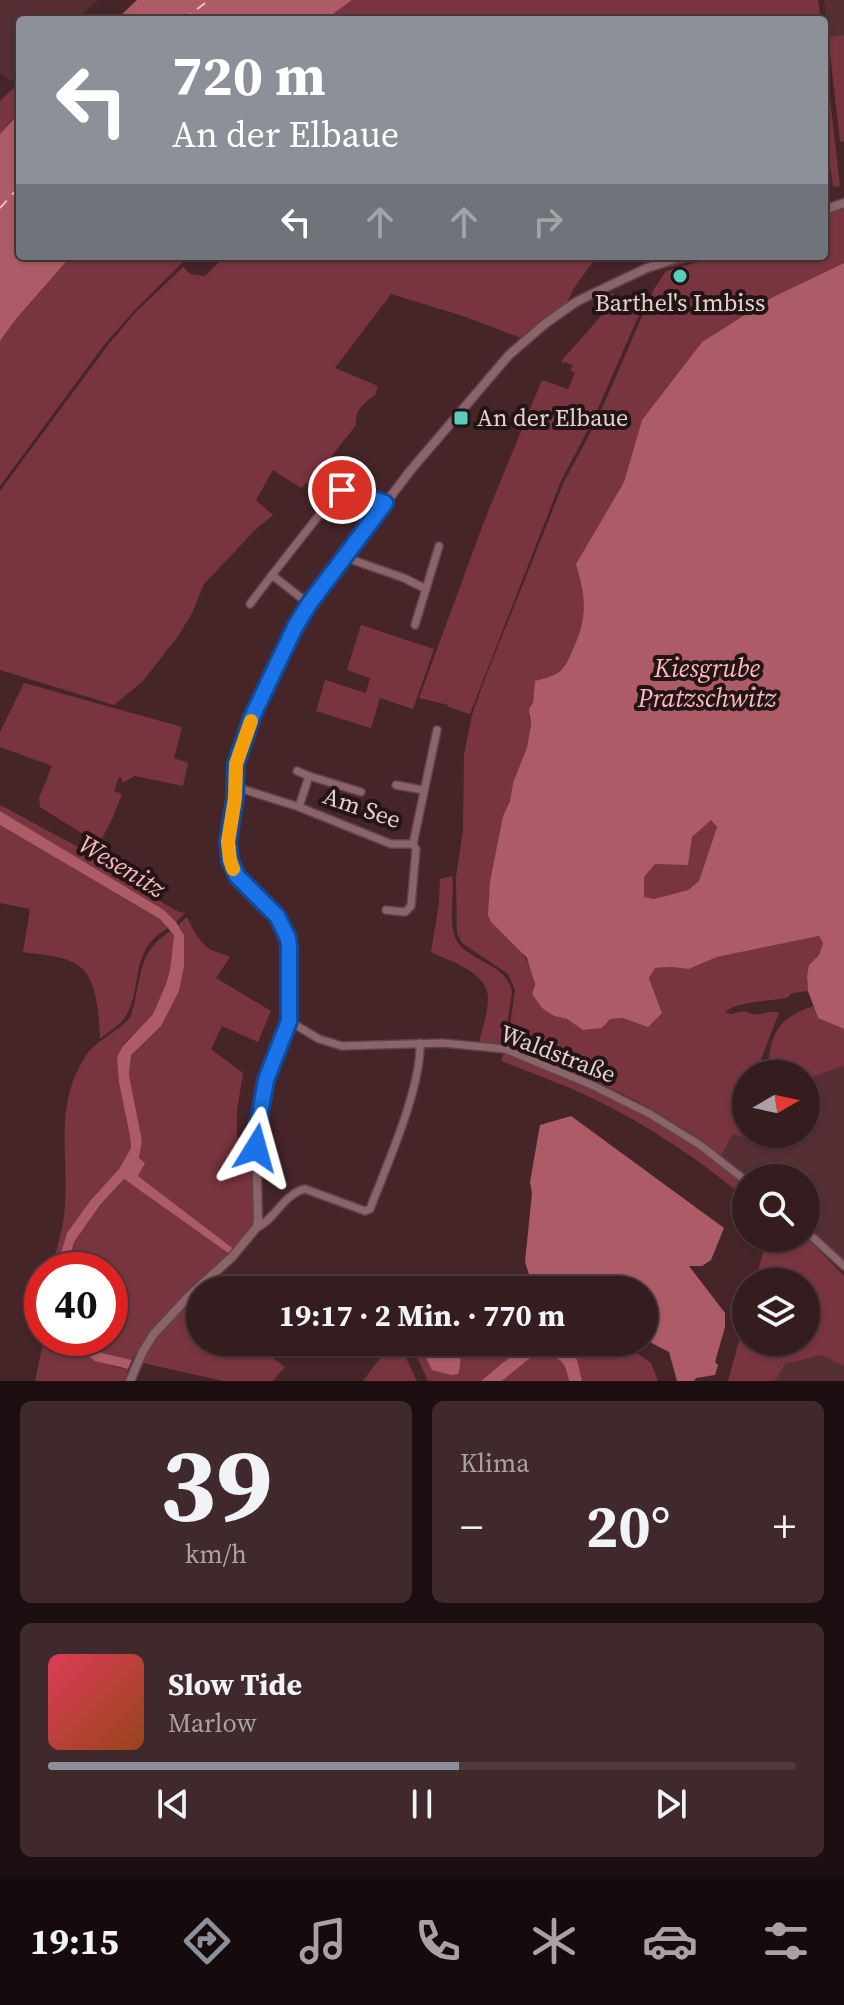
<!DOCTYPE html>
<html lang="de">
<head>
<meta charset="utf-8">
<style>
	:root { --surface:#341c1f; --page:#3f292c; --text:#f1f3f6; --muted:#a9a1a4; --line:#4e3a3d; --accent:#8c9099 }
	body { margin:0; font-family:"Source Serif 4",serif; background:var(--page); color:var(--text); height:100vh; display:flex; flex-direction:column; font-size:30px; white-space:nowrap }
	* { box-sizing:border-box; margin:0 }
	p { font-size:26px; color:var(--muted) }
	.icon { flex:none; width:44px; height:44px; fill:none; stroke:currentColor; stroke-width:2; stroke-linecap:round; stroke-linejoin:round }
	.map { position:relative; height:1381px; overflow:hidden }
	.drawer { display:flex; flex-direction:column; gap:20px; padding:20px; background:#1d0f11; flex:1 }
	.drawer>* { flex:none }
	.banner { position:absolute; left:16px; top:16px; width:812px; height:244px; border-radius:8px; box-shadow:0 2px 6px #0004,0 0 0 2px var(--line); background:#8c9099; color:#fff; overflow:hidden }
	.needle { width:52px; rotate:81deg }
	.fabs { position:absolute; left:732px; top:1060px; display:grid; gap:16px }
	.fabs a { display:grid; place-items:center; width:88px; height:88px; border-radius:50%; background:var(--surface); box-shadow:0 2px 6px #0004,0 0 0 2px var(--line); font-size:40px }
	.speed { position:absolute; left:24px; top:1252px; display:flex; gap:16px; font-size:40px; font-weight:700; text-align:center }
	.speed>* { display:grid; place-content:center; width:104px; height:104px; border-radius:50%; background:var(--surface); box-shadow:0 2px 6px #0004,0 0 0 2px var(--line); line-height:1 }
	.speed .limit { border:12px solid #d22; background:#fff; color:#111 }
	.pin { position:absolute; display:grid; place-items:center; width:68px; height:68px; color:#fff; margin:-34px; border:4px solid #fff; border-radius:50%; box-shadow:0 2px 8px #0007 }
	.me { position:absolute; width:88px; margin:-44px; rotate:8deg; stroke-linejoin:round; filter:drop-shadow(0 0 6px #0008) }
	.turn { display:flex; align-items:center; gap:28px; height:168px; padding:0 24px; font-size:36px }
	.turn .icon { width:104px; height:104px; stroke-width:2.5 }
	.turn b { display:block; font-size:56px; line-height:68px }
	.lanes { display:flex; align-items:center; height:76px; padding:0 24px; background:#0003; justify-content:center; gap:40px; direction:ltr }
	.lanes .off { opacity:.35 }
	.big { font-size:60px; font-weight:700; line-height:1.1 }
	.drawer .widget { flex:1; display:flex; flex-direction:column; justify-content:center; gap:12px; min-width:0; padding:0 28px; border-radius:12px; background:var(--page) }
	.drawer .dial { align-items:center; gap:0 }
	.dial b { font-size:104px; line-height:1 }
	.song { display:flex; align-items:center; gap:24px }
	.cover { width:96px; height:96px; border-radius:12px; background:linear-gradient(135deg,hsl(350 70% 55%),hsl(20 70% 35%)) }
	.played { height:8px; border-radius:4px; background:linear-gradient(90deg,var(--accent) 55%,var(--line) 55%) }
	.keys { display:flex; justify-content:space-around; direction:ltr }
	.heat { display:flex; justify-content:space-between; align-items:center; font-size:44px; direction:ltr }
	.drawer .tiles { flex:1; display:grid; gap:20px; grid-template-columns:1fr 1fr }
	.widget:last-child { grid-column:span 2 }
	.trip { position:absolute; left:186px; top:1276px; width:472px; height:80px; border-radius:40px; background:var(--surface); box-shadow:0 2px 6px #0004,0 0 0 2px var(--line); font-weight:700; line-height:80px; text-align:center }
	.menu { display:flex; height:128px; justify-content:space-around; align-items:center; background:#150b0c; color:var(--muted) }
	.menu .icon { width:56px; height:56px }
	.menu .on { color:var(--accent) }
	.menu b { font-size:36px; color:var(--text) }
	.map>svg:first-child { display:block }
	.built { fill:#562f34 }
	.green { fill:#78353f }
	.water { fill:#ad5c67; fill-rule:evenodd }
	.lines { fill:none; stroke-linecap:round; stroke-linejoin:round }
	.ferry { stroke:#fdb8be; stroke-width:2; stroke-dasharray:10 8; stroke-linecap:butt }
	.minor-casing { stroke:#5f4347; stroke-width:10 }
	.tertiary-casing { stroke:#5f4347; stroke-width:11 }
	.minor { stroke:#8a6468; stroke-width:7 }
	.tertiary { stroke:#8a6468; stroke-width:8 }
	.route-casing { stroke:#114b97; stroke-width:20 }
	.route { stroke:#1a73e8; stroke-width:14 }
	.slow { stroke:#f59e0b; stroke-width:14 }
	.poi-dot { fill:#5bcebb; stroke:#231415; stroke-width:3 }
	.labels { text-anchor:middle; stroke-width:8; stroke-linejoin:round; paint-order:stroke }
	.poi-label { font-size:24px; fill:#e5cfd0; stroke:#231415 }
	.street-label { font-size:24px; fill:#e5cfd0; stroke:#231415 }
	.water-label { font-size:26px; font-style:italic; fill:#fdb8be; stroke:#231415 }
</style>
</head>
<body>
<div class="map">
<svg width="844" height="1381" viewBox="0 0 844 1381">
	<rect width="100%" height="100%" fill="#462529"/>
	<g class="built">
		<polygon points="0,0 98,0 75,20 20,20 20,72 11,81 0,73"/>
		<polygon points="824,0 844,0 844,35 828,37"/>
		<polygon points="844,1066 844,1263 806,1228 806,1178 748,1178 721,1156 733,1134 779,1151 781,1134 806,1134 806,1079"/>
		<polygon points="821,1355 844,1366 844,1381 775,1381 784,1364"/>
	</g>
	<g class="green">
		<polygon points="352,0 818,0 821,20 325,20"/>
		<polygon points="844,35 844,142 840,141 828,37"/>
		<polygon points="824,47 840,186 833,187 824,126"/>
		<polygon points="20,82 20,113 0,134 0,101"/>
		<path d="M844 206V263L773 297 702 342 642 420 624 482 576 564C586 598 588 618 572 651 569 658 565 668 559 672 552 677 542 679 535 682L533 704 529 716 531 723 527 747 513 783 510 801 503 816 499 837 491 922C510 941 542 964 532 994L542 1007 554 1016 567 1019 583 1030 602 1028 609 1019 662 1013 649 977 655 968 671 967 689 969 717 957 819 936 823 943 819 955 807 977 808 991 792 993 787 998C770 1001 738 1001 725 1012L731 1014 745 1011C760 1020 766 1008 779 1013L761 1059 763 1062 769 1060C772 1027 784 1017 813 1006L818 1018 844 1029V1066L806 1079V1074H746V1134H781L779 1151 733 1134 721 1156C685 1127 642 1102 599 1083 570 1069 536 1062 507 1046L515 990 508 974 462 943 457 933 456 877 463 830 464 755 472 715 484 681 564 482 596 422 654 289 666 271 698 262 697 260 658 270 657 268 695 256H824V213Z"/>
		<polygon points="71,256 189,256 134,311 104,345 0,486 0,341 16,319"/>
		<path d="M218 256H597L574 288 566 305 526 337 521 338 466 317 391 294 335 368 378 386 375 395C364 403 354 410 356 425L317 475 301 488 273 470 256 500 273 515 256 529 204 584 192 613 178 636 143 681 114 705 0 670V491L108 345 136 312 183 267 190 274 205 276 219 262Z"/>
		<polygon points="610,293 632,301 635,295 646,299 592,422 561,481 470,714 448,707 448,705 419,698 485,519 542,380 568,389 575,373 570,370 573,366 565,362 562,364 563,359 602,315"/>
		<polygon points="361,625 434,649 413,709 380,698 371,728 316,711 325,680 366,693 370,678 347,670"/>
		<polygon points="24,683 182,727 174,758 188,763 183,786 135,776 122,783 122,778 119,777 114,791 122,794 113,817 99,844 40,807 39,798 52,766 0,747 0,732"/>
		<polygon points="0,805 91,854 91,857 168,906 179,912 185,913 176,922 164,910 0,811"/>
		<polygon points="711,819 717,827 699,881 688,890 654,899 644,897 644,877 655,863 688,865 692,837"/>
		<path d="M0 825 160 919 168 928C130 950 143 980 128 1012 123 1024 109 1031 100 1039 99 1018 98 979 79 966 65 955 40 955 23 952L30 909 0 903Z"/>
		<path d="M452 876C455 896 447 923 457 941 469 962 509 964 512 993L505 1037 502 1044 479 1043C482 1029 488 1013 488 998 488 972 451 962 431 952L439 903 440 879Z"/>
		<path d="M187 917C192 928 200 944 211 950 217 953 224 954 230 957L216 978 271 1011 258 1042 222 1026 211 1049 243 1073 237 1110V1137L253 1147 255 1219 250 1231 235 1250 138 1176 139 1158 142 1141 129 1075 131 1055 184 966V935L178 925Z"/>
		<path d="M171 931 174 935 170 970 166 984 153 1014 122 1046 117 1057 120 1082 130 1136 131 1148 119 1169 90 1201 67 1233 56 1270H52C55 1252 62 1234 64 1216 71 1158 51 1108 87 1054 95 1042 118 1031 130 1018 142 985 135 951 171 931Z"/>
		<path d="M504 1052 555 1072 648 1116 698 1147 746 1186V1199C700 1159 647 1125 592 1098 563 1084 532 1073 501 1061Z"/>
		<polygon points="124,1179 231,1255 138,1352 136,1352 132,1360 102,1353 80,1338 110,1338 110,1270 66,1270 74,1242 100,1205"/>
		<polygon points="806,1237 844,1276 844,1366 821,1355 785,1364 775,1381 728,1381 746,1316 746,1342 806,1342 806,1282 755,1282 767,1238"/>
		<path d="M192 1299 200 1306V1342H250L285 1367 273 1381H223L143 1363 146 1356 145 1355C158 1333 173 1316 192 1299Z"/>
		<polygon points="44,1338 66,1338 70,1342 115,1367 128,1369 125,1381 35,1381"/>
		<polygon points="406,1342 622,1342 651,1363 658,1381 582,1381 575,1353 562,1343 501,1364 481,1381 428,1381 413,1348"/>
		<polygon points="389,1346 405,1356 417,1381 363,1381"/>
		<path d="M535 1354C557 1355 565 1358 569 1381H502Z"/>
	</g>
	<g class="water">
		<polygon points="137,0 352,0 325,20 116,20"/>
		<polygon points="20,113 20,256 71,256 16,319 0,341 0,134"/>
		<path d="M844 263V1029L818 1018 808 991 807 977 809 965 819 955 823 943 819 936 717 957 689 969 671 967 655 968 649 978 662 1013 648 1027 623 1018 610 1019 602 1028 583 1030 567 1019 554 1016 542 1008 532 994 535 984 527 958 491 922 488 915 490 882 503 816 510 801 513 783 527 747 531 724 529 709 533 703 535 681C542 679 552 677 559 672 565 668 569 658 572 651 588 618 586 598 576 564L624 482 642 420 702 342 773 297ZM711 820 717 827 699 881 688 890 654 899 644 897V877L655 864 688 865 692 837Z"/>
		<polygon points="0,811 164,910 176,922 184,935 184,966 179,991 161,1026 131,1055 129,1075 142,1141 139,1158 145,1163 138,1176 235,1250 231,1255 124,1179 100,1205 74,1242 66,1270 56,1270 67,1233 90,1201 119,1169 131,1148 130,1136 119,1082 117,1057 122,1047 153,1014 166,984 170,970 174,935 160,919 0,825"/>
		<polygon points="571,1116 724,1228 711,1260 702,1266 689,1266 725,1313 725,1327 715,1362 718,1365 715,1375 696,1378 694,1381 677,1381 669,1352 644,1339 644,1290 534,1290 525,1262 532,1193 530,1182 540,1125"/>
		<polygon points="66,1338 80,1338 102,1353 132,1360 128,1369 95,1361"/>
		<path d="M547 1342C577 1344 576 1355 582 1381H569C565 1358 557 1355 535 1354L502 1381H481L501 1364 521 1350Z"/>
		<path d="M450 1345 459 1347C461 1357 461 1365 458 1374L451 1375 432 1370 426 1358 428 1350 432 1346Z"/>
	</g>
	<g class="lines">
		<g class="ferry">
			<polyline points="183,20 209,0"/>
			<polyline points="0,208 20,186"/>
		</g>
		<defs>
			<g id="minor">
				<polyline points="344,557 404,578 426,589"/>
				<polyline points="250,604 272,575"/>
				<polyline points="309,604 272,575 338,491 349,491 385,503"/>
				<polyline points="415,625 439,546"/>
				<polyline points="297,771 309,776 299,807"/>
				<polyline points="309,776 361,792"/>
				<polyline points="396,785 423,790"/>
				<polyline points="236,787 299,807 391,844 413,844"/>
				<polyline points="386,910 405,912 411,906 416,849 413,844 437,730"/>
				<polyline points="289,1021 319,1039 342,1046 443,1043 505,1049 594,1086 650,1114 700,1145 746,1181"/>
				<path d="M256 1228C276 1219 283 1194 305 1189L365 1211 370 1209C387 1164 421 1090 420 1043"/>
				<polyline points="806,1231 844,1266"/>
			</g>
			<g id="tertiary">
				<polyline points="824,210 844,203"/>
				<polyline points="130,1381 142,1353 153,1335 188,1297 232,1257 256,1228 258,1221 256,1136 266,1080 289,1021 289,947 288,938 277,916 237,876 230,860 228,849 238,755 252,717 278,660 309,604 410,471 509,355 546,323 576,302 594,293 647,268 683,256"/>
			</g>
		</defs>
		<use href="#minor" class="minor-casing"/>
		<use href="#tertiary" class="tertiary-casing"/>
		<use href="#minor" class="minor"/>
		<use href="#tertiary" class="tertiary"/>
	</g>
	<g class="lines">
		<defs>
			<polyline id="route" points="256,1148 256,1136 266,1080 289,1021 289,947 288,938 277,916 237,876 230,860 228,842 235,798 236,764 252,717 295,627 309,604 385,503 342,490"/>
		</defs>
		<use href="#route" class="route-casing"/>
		<use href="#route" class="route"/>
		<polyline class="slow" points="233,869 230,860 228,842 235,798 236,764 251,721"/>
	</g>
	<g class="poi-dot">
		<circle cx="680" cy="276" r="8"/>
		<rect x="453" y="410" width="16" height="16" rx="4"/>
	</g>
	<g class="labels">
		<g class="poi-label">
			<text x="680" y="311">Barthel's Imbiss</text>
			<text x="477" y="426" text-anchor="start">An der Elbaue</text>
		</g>
		<g class="street-label">
			<text transform="translate(362 808) rotate(19)" y="8">Am See</text>
			<text transform="translate(558 1054) rotate(21)" y="8">Waldstraße</text>
		</g>
		<g class="water-label">
			<text x="707" y="677">Kiesgrube<tspan x="707" dy="30">Pratzschwitz</tspan></text>
			<text transform="translate(122 866) rotate(31)" y="9">Wesenitz</text>
		</g>
	</g>
</svg>
<div class="fabs">
<a><svg class="needle" viewBox="-14 -14 28 28"><path d="M0-13l5 13h-10z" fill="#e53935"/><path d="M0 13l5-13h-10z" fill="#a9a1a4"/></svg></a>
<a><svg class="icon" aria-label="search" viewBox="0 0 24 24"><circle cx="10" cy="10" r="6"/><path d="M15 15l6 6"/></svg></a>
<a><svg class="icon" aria-label="layers" viewBox="0 0 24 24"><path d="M12 4l9 5-9 5-9-5zM3 14l9 5 9-5"/></svg></a>
</div>
<div class="speed"><div class="limit">40</div></div>
<div class="pin" style="left:342px;top:490px;background:#d93025"><svg class="icon" aria-label="arrive" viewBox="0 0 24 24"><path d="M6 21V4h12l-3 4 3 4H6"/></svg></div>
<svg class="me" style="left:256px;top:1148px" viewBox="-20 -20 40 40"><path d="M0-17L14 15 0 8-14 15z" fill="#1a73e8" stroke="#fff" stroke-width="4"/></svg>
<div class="trip">19:17 · 2 Min. · 770 m</div>
<div class="banner">
<div class="turn"><svg class="icon" aria-label="left" viewBox="0 0 24 24"><path d="M17 20v-9H6M10 6l-5 5 5 5"/></svg><div><b>720 m</b>An der Elbaue</div></div>
<div class="lanes"><svg class="icon" aria-label="left" viewBox="0 0 24 24"><path d="M17 20v-9H6M10 6l-5 5 5 5"/></svg><svg class="icon off" aria-label="ahead" viewBox="0 0 24 24"><path d="M12 20V5M6 11l6-6 6 6"/></svg><svg class="icon off" aria-label="ahead" viewBox="0 0 24 24"><path d="M12 20V5M6 11l6-6 6 6"/></svg><svg class="icon off" aria-label="right" viewBox="0 0 24 24"><path d="M7 20v-9h11M14 6l5 5-5 5"/></svg></div>
</div>
</div>
<section class="drawer">
<div class="tiles">
<div class="widget dial"><b>39</b><p>km/h</p></div>
<div class="widget"><p>Klima</p>
<div class="heat"><a>−</a><b class="big">20°</b><a>+</a></div>
</div>
<div class="widget">
<div class="song"><i class="cover"></i><div><b>Slow Tide</b><p>Marlow</p></div></div>
<div class="played"></div>
<div class="keys"><svg class="icon" aria-label="previous" viewBox="0 0 24 24"><path d="M18 5L8 12l10 7zM5 5v14"/></svg><svg class="icon" aria-label="pause" viewBox="0 0 24 24"><path d="M8 5v14M16 5v14"/></svg><svg class="icon" aria-label="next" viewBox="0 0 24 24"><path d="M6 5l10 7-10 7zM19 5v14"/></svg></div>
</div>
</div>
</section>
<nav class="menu">
<b>19:15</b>
<svg class="icon on" aria-label="directions" viewBox="0 0 24 24"><path d="M12 3l9 9-9 9-9-9zM9 14v-3h6M13 9l2 2-2 2"/></svg>
<svg class="icon" aria-label="music" viewBox="0 0 24 24"><path d="M9 18V5l10-2v13"/><circle cx="6" cy="18" r="3"/><circle cx="16" cy="16" r="3"/></svg>
<svg class="icon" aria-label="phone" viewBox="0 0 24 24"><path d="M5 4h4l2 5-3 2q2 4 5 5l2-3 5 2v4C11 20 4 13 5 4z"/></svg>
<svg class="icon" aria-label="climate" viewBox="0 0 24 24"><path d="M12 3v18M4 7l16 10M4 17L20 7"/></svg>
<svg class="icon" aria-label="car" viewBox="0 0 24 24"><path d="M5 17H2v-5l4-1 3-4h7l3 4 3 1v5h-3M9 17h6M6 11h13"/><circle cx="7" cy="17" r="2"/><circle cx="17" cy="17" r="2"/></svg>
<svg class="icon" aria-label="filters" viewBox="0 0 24 24"><path d="M4 7h16M4 17h16"/><circle cx="9" cy="7" r="2"/><circle cx="15" cy="17" r="2"/></svg>
</nav>
</body>
</html>
